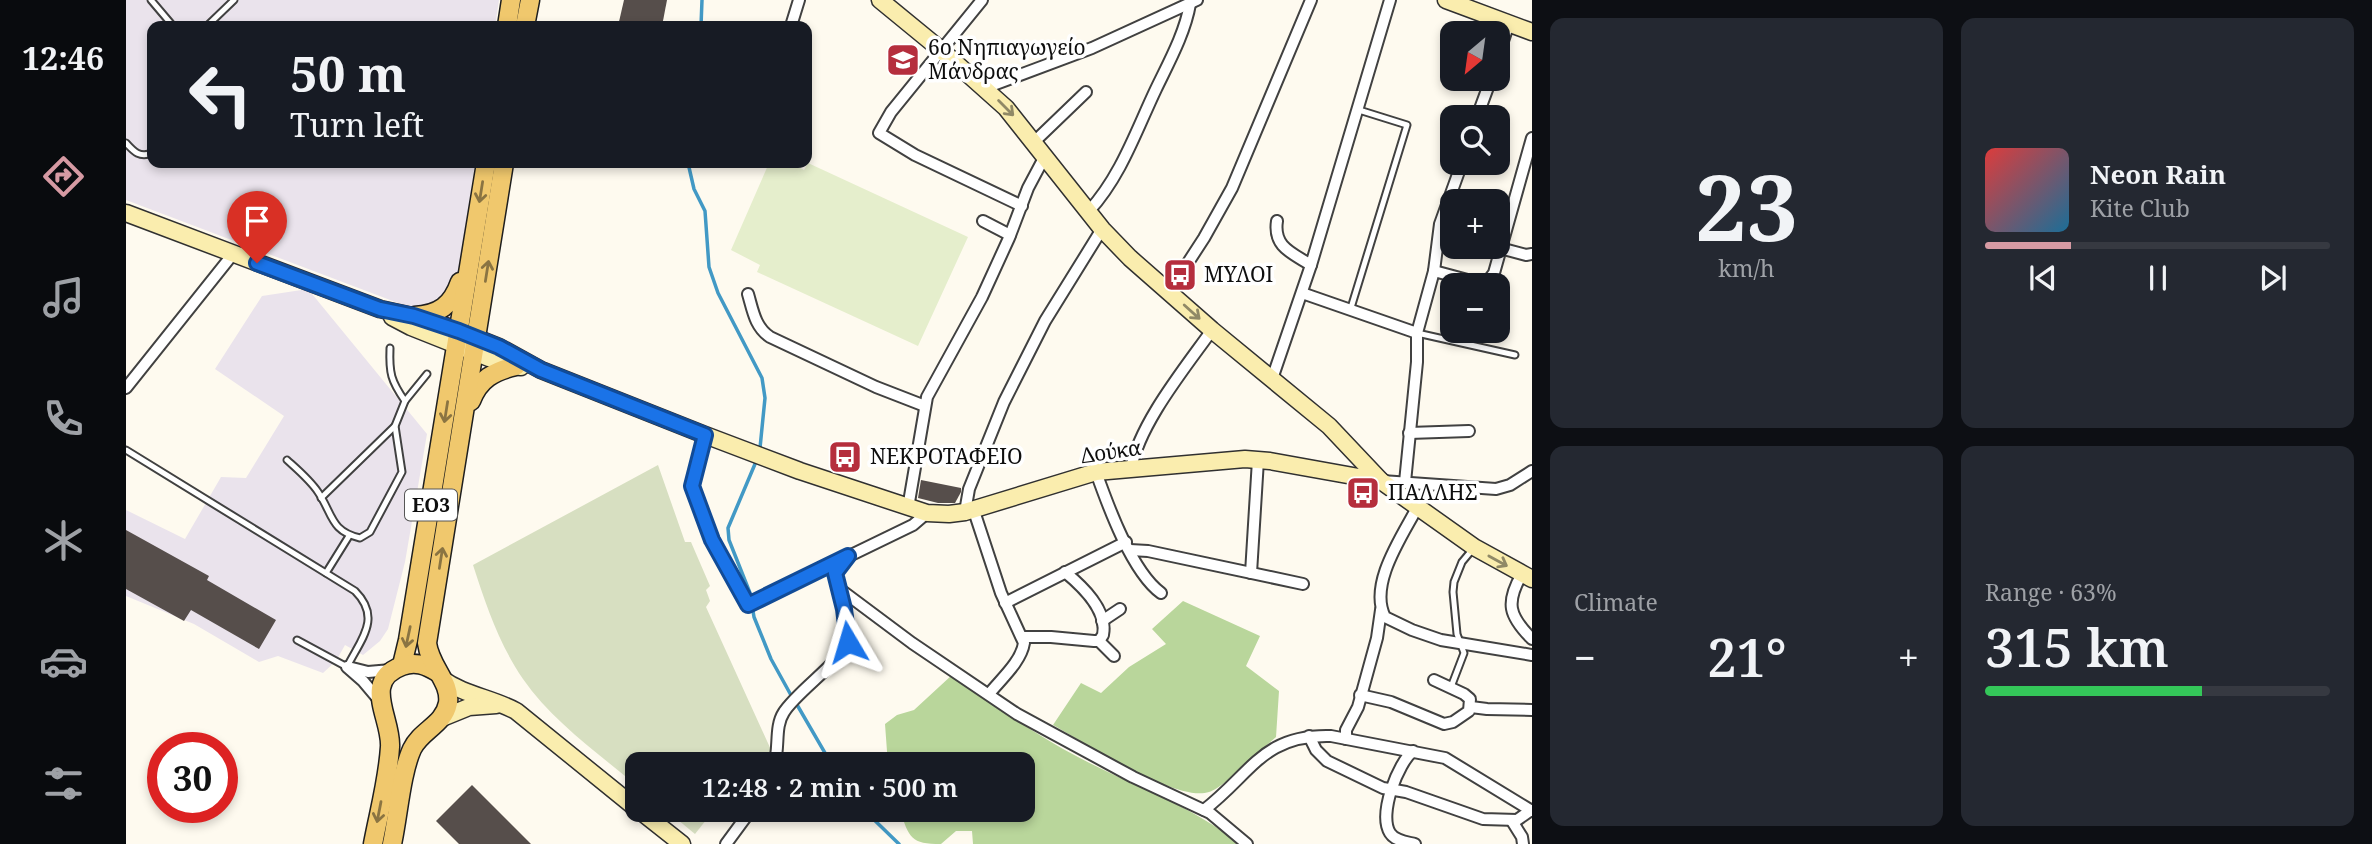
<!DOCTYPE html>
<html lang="en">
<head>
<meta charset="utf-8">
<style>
	:root { --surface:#171b24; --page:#242831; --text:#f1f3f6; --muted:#9ea1a6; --line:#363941; --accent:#d69aa3 }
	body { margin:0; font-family:"Noto Serif",serif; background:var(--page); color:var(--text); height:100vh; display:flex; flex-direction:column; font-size:26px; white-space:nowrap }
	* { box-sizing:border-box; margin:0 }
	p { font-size:23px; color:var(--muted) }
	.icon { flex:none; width:38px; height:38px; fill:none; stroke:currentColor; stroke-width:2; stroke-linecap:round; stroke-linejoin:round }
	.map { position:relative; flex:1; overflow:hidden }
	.sheet { display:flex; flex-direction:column; gap:18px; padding:18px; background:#0d0f14; width:840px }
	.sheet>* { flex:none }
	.banner { position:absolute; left:21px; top:21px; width:665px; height:147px; border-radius:14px; box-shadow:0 4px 10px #0003; background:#171b24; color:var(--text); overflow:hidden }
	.needle { width:46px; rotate:209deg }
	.controls { position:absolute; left:1314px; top:21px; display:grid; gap:14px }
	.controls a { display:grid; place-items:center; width:70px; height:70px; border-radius:14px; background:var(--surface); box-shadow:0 4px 10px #0003; font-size:35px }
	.speed { position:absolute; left:21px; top:732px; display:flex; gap:14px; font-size:35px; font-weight:700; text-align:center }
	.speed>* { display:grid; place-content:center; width:91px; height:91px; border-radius:50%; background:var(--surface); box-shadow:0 4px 10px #0003; line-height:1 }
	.speed .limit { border:10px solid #d22; background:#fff; color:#111 }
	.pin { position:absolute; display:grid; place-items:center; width:60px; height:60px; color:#fff; margin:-72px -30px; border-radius:50% 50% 50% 0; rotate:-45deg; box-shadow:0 0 7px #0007 }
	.pin .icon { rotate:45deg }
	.me { position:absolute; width:77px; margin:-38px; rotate:353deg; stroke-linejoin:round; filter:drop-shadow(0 0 5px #0008) }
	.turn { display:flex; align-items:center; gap:24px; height:147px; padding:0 28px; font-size:32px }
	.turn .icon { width:91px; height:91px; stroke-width:2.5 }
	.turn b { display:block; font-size:49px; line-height:60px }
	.big { font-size:52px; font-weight:600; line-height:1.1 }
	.sheet .card { flex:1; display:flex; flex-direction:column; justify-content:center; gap:10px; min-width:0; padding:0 24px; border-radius:14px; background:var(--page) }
	.sheet .dial { align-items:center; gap:0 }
	.dial b { font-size:91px; line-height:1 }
	.song { display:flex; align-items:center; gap:21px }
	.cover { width:84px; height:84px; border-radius:10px; background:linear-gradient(135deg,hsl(0 70% 55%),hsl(200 70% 35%)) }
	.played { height:7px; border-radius:4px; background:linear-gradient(90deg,var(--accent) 25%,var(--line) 25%) }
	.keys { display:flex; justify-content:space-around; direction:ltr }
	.heat { display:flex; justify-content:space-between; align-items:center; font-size:38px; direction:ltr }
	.charge { height:10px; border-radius:5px; background:linear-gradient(90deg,#34c759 63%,var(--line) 0) }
	.sheet .tiles { flex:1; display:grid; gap:18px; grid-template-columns:repeat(2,1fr) }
	.trip { position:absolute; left:499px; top:752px; width:410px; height:70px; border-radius:14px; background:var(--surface); box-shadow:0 4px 10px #0003; font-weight:600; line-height:70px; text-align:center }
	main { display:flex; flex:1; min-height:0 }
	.menu { display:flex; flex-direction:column; width:126px; justify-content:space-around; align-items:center; background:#090b0e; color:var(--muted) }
	.menu .icon { width:49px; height:49px }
	.menu .selected { color:var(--accent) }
	.menu b { font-size:32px; color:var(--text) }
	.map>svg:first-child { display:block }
	.industrial { fill:#eae3ec }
	.forest { fill:#b9d69b }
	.cemetery { fill:#d7dfc1 }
	.pitch { fill:#e5eecc }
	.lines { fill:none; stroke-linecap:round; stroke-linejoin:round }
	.stream { stroke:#4299c5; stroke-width:3.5 }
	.building { fill:#564e4b }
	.lane-casing { stroke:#414141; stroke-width:9 }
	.street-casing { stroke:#414141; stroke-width:14 }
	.secondary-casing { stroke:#303030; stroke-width:19 }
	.primary-casing { stroke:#1f1f1f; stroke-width:21 }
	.lane { stroke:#fff; stroke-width:5 }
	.street { stroke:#fff; stroke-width:10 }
	.secondary { stroke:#faedae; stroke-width:16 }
	.primary { stroke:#f0c86d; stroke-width:18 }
	.oneway { stroke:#908966 }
	.oneway2 { stroke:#8a7442 }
	.route-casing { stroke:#114b97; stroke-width:18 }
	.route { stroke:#1a73e8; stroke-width:12 }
	.labels { text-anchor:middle; stroke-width:7; stroke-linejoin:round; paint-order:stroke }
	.shield { fill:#fff; stroke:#565656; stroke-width:2 }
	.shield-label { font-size:19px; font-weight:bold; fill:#0e0e0e }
	.poi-label { font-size:21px; fill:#0e0e0e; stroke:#fff; text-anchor:start }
	.street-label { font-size:21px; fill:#0e0e0e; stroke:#fff }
</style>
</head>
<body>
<main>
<nav class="menu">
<b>12:46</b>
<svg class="icon selected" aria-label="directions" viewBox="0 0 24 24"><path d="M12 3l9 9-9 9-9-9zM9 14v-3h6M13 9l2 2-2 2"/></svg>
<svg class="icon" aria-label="music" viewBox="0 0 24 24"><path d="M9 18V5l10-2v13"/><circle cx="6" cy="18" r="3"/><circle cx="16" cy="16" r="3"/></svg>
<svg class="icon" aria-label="phone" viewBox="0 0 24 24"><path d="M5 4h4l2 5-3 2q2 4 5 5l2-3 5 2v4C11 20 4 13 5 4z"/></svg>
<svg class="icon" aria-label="climate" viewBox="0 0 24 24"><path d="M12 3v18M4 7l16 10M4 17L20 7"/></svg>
<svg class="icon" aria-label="car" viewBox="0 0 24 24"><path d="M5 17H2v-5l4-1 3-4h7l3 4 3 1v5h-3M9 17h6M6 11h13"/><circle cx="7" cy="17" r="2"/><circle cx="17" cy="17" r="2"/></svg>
<svg class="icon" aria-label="filters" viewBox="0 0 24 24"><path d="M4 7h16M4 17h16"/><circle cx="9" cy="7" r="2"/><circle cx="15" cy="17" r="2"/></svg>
</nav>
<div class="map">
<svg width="1406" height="844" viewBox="0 0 1406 844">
	<rect width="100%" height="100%" fill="#fefaef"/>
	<g class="industrial">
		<polygon points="0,0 373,0 369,26 26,26 26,163 349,163 325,323 0,200"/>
		<polygon points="182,289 301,434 279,562 262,629 254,641 237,655 219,645 210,661 197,673 152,656 133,662 68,624 0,596 0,510 59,539 95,477 120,478 158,416 89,369 136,296"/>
	</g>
	<g class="forest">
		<path d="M1057 601 1134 636 1120 666 1153 691 1150 737C1134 750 1098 788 1083 792 1050 803 958 742 927 725L955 683 975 693 1003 667 1040 644 1026 629Z"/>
		<path d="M826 675C867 704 908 734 952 757 1006 786 1066 805 1113 844H847L846 831H830L815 844C785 844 783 838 774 810H896V765H762L759 724 771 715 788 710Z"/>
	</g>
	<g class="cemetery">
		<path d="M532 465 559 542H565L584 586 580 590 584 601 580 607 646 752 630 765H511V786C472 753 426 721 397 679 373 644 360 605 347 565Z"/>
		<polygon points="540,810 588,810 569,834"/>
	</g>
	<polygon class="pitch" points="643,163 665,163 678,170 682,163 842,237 792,346 631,272 634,265 605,250"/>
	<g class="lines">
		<g class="stream">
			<polyline points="575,26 576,0"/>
			<polyline points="562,163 568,189 579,211 583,267 592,293 636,378 639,398 634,448"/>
			<polyline points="629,464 602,528 603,540 624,593 628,617 645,659 666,697"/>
			<polyline points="670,703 706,765"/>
			<polyline points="738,810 773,844"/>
		</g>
	</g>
	<g class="building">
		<polygon points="498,0 541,0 536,26 492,26"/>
		<polygon points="795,480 835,488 835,492 829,503 812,503 792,498"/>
		<polygon points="0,530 83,576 81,580 150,620 133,649 65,610 58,621 0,589"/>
		<polygon points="346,785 405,844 333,844 310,821"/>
	</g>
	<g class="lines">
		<defs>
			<g id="lane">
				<polyline points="25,0 47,26"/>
				<polyline points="81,26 108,0"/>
				<path d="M0 143C8 152 14 158 26 153"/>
				<polyline points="1224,311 1281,125 1233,110"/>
				<polyline points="1291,333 1389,355"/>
				<path d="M264 348C263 373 265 381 279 401"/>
				<path d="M0 450 229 591C256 618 235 639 221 667L171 640"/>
				<path d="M161 460C172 470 184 480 192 492 207 514 204 531 234 538L244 532 276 472 269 426 279 401 301 374"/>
				<polyline points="195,498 269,426"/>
				<polyline points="200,573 223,536"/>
				<polyline points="1325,687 1338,653 1331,634 1327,592 1328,582 1336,562 1346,550"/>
			</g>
			<g id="street">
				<polyline points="856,0 765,112 753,133 789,155 896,206"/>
				<polyline points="665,26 673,0"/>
				<polyline points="1372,56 1383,23"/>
				<polyline points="859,88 966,48 1071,0"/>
				<polyline points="1351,117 1365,79"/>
				<polyline points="908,142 960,92"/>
				<path d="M963 211C995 176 1010 131 1030 89 1043 62 1059 33 1064 4"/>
				<polyline points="857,221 884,235"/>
				<path d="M1151 221C1147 247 1166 253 1185 265"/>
				<polyline points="1374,248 1400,255 1406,254"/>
				<polyline points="1308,271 1349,282 1361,282 1368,273 1406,138"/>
				<polyline points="1043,292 1078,238 1106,188 1185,0"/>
				<polyline points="1176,293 1291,333"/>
				<path d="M622 294C627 311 629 327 644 337L750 387 799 406"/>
				<polyline points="1146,379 1185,265 1264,0"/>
				<polyline points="0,388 107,254"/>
				<polyline points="1283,433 1343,431"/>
				<polyline points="579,435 566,486 586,540 622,605 787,525 801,513"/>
				<path d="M1005 469C1013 424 1059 368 1086 330"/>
				<path d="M970 472C982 506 1006 572 1035 593"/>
				<polyline points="1256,481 1370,489 1384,485 1406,471"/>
				<polyline points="1279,482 1291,362 1291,333 1308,271 1314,224 1336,163"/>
				<path d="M1292 506C1277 535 1242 584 1259 617L1286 630 1315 640 1406 655"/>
				<polyline points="782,508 801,397 856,297 883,238 902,188 919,156"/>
				<path d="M847 508 875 593 898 643C895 662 875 679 863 694"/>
				<polyline points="839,512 843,489 878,402 919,321 976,229"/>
				<polyline points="1004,550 1022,551 1177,584"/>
				<polyline points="722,556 710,573 711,587 786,643 891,714 1007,777 1084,813 1121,844"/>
				<polyline points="1125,573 1132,460"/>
				<path d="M1396 574C1379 603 1383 616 1406 639"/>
				<polyline points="879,603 1000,542"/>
				<polyline points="976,621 994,609"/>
				<path d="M896 637H925L968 641H973L977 635C982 610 956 586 939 572"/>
				<polyline points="973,641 988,656"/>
				<polyline points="221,667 237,681 253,700"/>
				<polyline points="226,668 242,672 265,670"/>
				<polyline points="1234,695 1265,702 1318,724 1327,722 1343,711 1344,699 1338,694 1308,680"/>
				<polyline points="1345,707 1361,709 1406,710"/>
				<polyline points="1183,736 1190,750 1201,761 1257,788 1280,792 1357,819 1391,820 1405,810"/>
				<polyline points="1220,739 1220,730 1232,707 1251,638 1255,610"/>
				<path d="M1287 751C1272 763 1252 814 1264 833 1269 841 1281 842 1289 844"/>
				<path d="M648 765C654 748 648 727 658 712 671 691 720 658 722 640 724 625 718 606 715 591"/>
				<path d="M1078 810C1126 773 1137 734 1205 736L1319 758 1406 811"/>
				<polyline points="1386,821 1396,837 1397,844"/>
				<polyline points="600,844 625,810"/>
			</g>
			<g id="secondary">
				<polyline points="754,0 815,50 880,108 976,229 1004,258 1086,330 1203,426 1255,481 1348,547 1406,579"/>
				<polyline points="1320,0 1406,32"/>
				<polyline points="0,213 254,309 300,319 333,331 373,347 415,370 579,435 674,471 801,513 823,514 839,512 970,472 1119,459 1144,461 1255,481"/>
				<polyline points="266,317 285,327 363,358 395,367"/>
				<path d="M316 679C338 695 366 698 390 711L511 809"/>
				<polyline points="316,718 343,707 370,705"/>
				<polyline points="513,810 556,844"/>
			</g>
			<g id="primary">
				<polyline points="381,26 385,0"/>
				<polyline points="399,26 404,0"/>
				<path d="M288 316C313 315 326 305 334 282"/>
				<path d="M345 401C353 379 368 371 390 366"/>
				<polyline points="276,665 282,640 360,163"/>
				<path d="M247 844C253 812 262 780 264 747 266 719 235 681 276 666 289 661 300 665 311 672"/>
				<path d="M266 844C272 817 275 773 286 749 295 730 318 725 322 703 325 682 304 667 301 643L378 163"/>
			</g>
		</defs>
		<use href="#lane" class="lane-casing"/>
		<use href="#street" class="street-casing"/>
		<use href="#secondary" class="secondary-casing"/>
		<use href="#primary" class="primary-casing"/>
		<use href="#lane" class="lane"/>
		<use href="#street" class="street"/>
		<use href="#secondary" class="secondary"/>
		<use href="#primary" class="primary"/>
	</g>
	<defs><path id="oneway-shaft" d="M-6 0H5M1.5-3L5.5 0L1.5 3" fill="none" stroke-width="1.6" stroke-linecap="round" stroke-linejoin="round" transform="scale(1.75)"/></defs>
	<g class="oneway">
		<use href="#oneway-shaft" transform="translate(880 108) rotate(45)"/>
		<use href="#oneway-shaft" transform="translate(1066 312) rotate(42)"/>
		<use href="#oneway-shaft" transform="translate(1372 561) rotate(29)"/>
	</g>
	<g class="oneway2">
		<use href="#oneway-shaft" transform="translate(355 192) rotate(99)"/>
		<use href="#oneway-shaft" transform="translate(361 271) rotate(-81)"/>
		<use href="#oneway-shaft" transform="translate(320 412) rotate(99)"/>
		<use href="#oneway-shaft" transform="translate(315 558) rotate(-81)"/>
		<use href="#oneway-shaft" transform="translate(282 637) rotate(102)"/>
		<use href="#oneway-shaft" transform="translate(253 812) rotate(101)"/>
	</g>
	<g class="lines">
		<defs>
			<polyline id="route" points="131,263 254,309 288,316 333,331 373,347 415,370 579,435 566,486 586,540 622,605 722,556 709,573 718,609 722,642"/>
		</defs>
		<use href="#route" class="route-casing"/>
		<use href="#route" class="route"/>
	</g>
	<defs>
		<symbol id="school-square" viewBox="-11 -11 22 22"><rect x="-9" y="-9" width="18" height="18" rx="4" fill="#b52e3d" stroke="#fff"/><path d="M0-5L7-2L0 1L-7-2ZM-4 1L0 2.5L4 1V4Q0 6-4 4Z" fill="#fff"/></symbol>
		<symbol id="bus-square" viewBox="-11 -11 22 22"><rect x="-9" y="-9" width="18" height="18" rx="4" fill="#b52e3d" stroke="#fff"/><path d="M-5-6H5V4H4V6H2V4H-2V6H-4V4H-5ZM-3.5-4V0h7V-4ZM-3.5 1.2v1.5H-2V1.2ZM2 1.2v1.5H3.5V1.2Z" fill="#fff"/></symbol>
	</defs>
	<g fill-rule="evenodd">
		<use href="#school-square" x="758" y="41" width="38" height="38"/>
		<use href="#bus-square" x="1035" y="256" width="38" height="38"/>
		<use href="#bus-square" x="700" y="438" width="38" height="38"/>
		<use href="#bus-square" x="1218" y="474" width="38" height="38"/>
	</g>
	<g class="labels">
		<rect class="shield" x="279" y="489.5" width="52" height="31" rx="5"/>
		<g class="shield-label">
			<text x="305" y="512">ΕΟ3</text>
		</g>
		<g class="poi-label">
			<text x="802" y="55">6ο Νηπιαγωγείο<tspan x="802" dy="24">Μάνδρας</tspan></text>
			<text x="1078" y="282">ΜΥΛΟΙ</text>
			<text x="744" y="464">ΝΕΚΡΟΤΑΦΕΙΟ</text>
			<text x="1262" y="500">ΠΑΛΛΗΣ</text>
		</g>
		<g class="street-label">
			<text transform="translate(985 452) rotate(-8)" y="7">Δούκα</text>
		</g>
	</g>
</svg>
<div class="controls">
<a><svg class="needle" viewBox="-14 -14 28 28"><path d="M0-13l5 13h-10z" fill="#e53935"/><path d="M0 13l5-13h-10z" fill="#9ea1a6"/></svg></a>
<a><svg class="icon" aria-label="search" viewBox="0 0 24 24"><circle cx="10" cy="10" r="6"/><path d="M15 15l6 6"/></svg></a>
<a>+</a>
<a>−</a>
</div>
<div class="speed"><div class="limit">30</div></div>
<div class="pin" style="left:131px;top:263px;background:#d93025"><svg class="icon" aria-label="arrive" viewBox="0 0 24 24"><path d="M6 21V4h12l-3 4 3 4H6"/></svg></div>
<svg class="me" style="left:722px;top:642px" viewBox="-20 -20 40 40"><path d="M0-17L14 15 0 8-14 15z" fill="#1a73e8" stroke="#fff" stroke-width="4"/></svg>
<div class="trip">12:48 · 2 min · 500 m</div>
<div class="banner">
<div class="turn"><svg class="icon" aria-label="left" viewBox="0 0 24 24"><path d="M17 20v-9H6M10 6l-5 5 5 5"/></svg><div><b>50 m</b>Turn left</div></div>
</div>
</div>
<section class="sheet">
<div class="tiles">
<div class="card dial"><b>23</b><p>km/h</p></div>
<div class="card">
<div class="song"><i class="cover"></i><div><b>Neon Rain</b><p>Kite Club</p></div></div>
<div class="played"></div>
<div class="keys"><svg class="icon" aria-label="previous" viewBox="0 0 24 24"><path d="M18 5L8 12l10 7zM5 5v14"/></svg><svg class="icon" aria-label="pause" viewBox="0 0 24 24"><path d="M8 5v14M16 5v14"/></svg><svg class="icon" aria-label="next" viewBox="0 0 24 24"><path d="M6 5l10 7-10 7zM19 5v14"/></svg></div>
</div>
<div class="card"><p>Climate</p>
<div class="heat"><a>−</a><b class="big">21°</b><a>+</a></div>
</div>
<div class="card"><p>Range · 63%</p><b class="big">315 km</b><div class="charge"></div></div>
</div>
</section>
</main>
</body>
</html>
